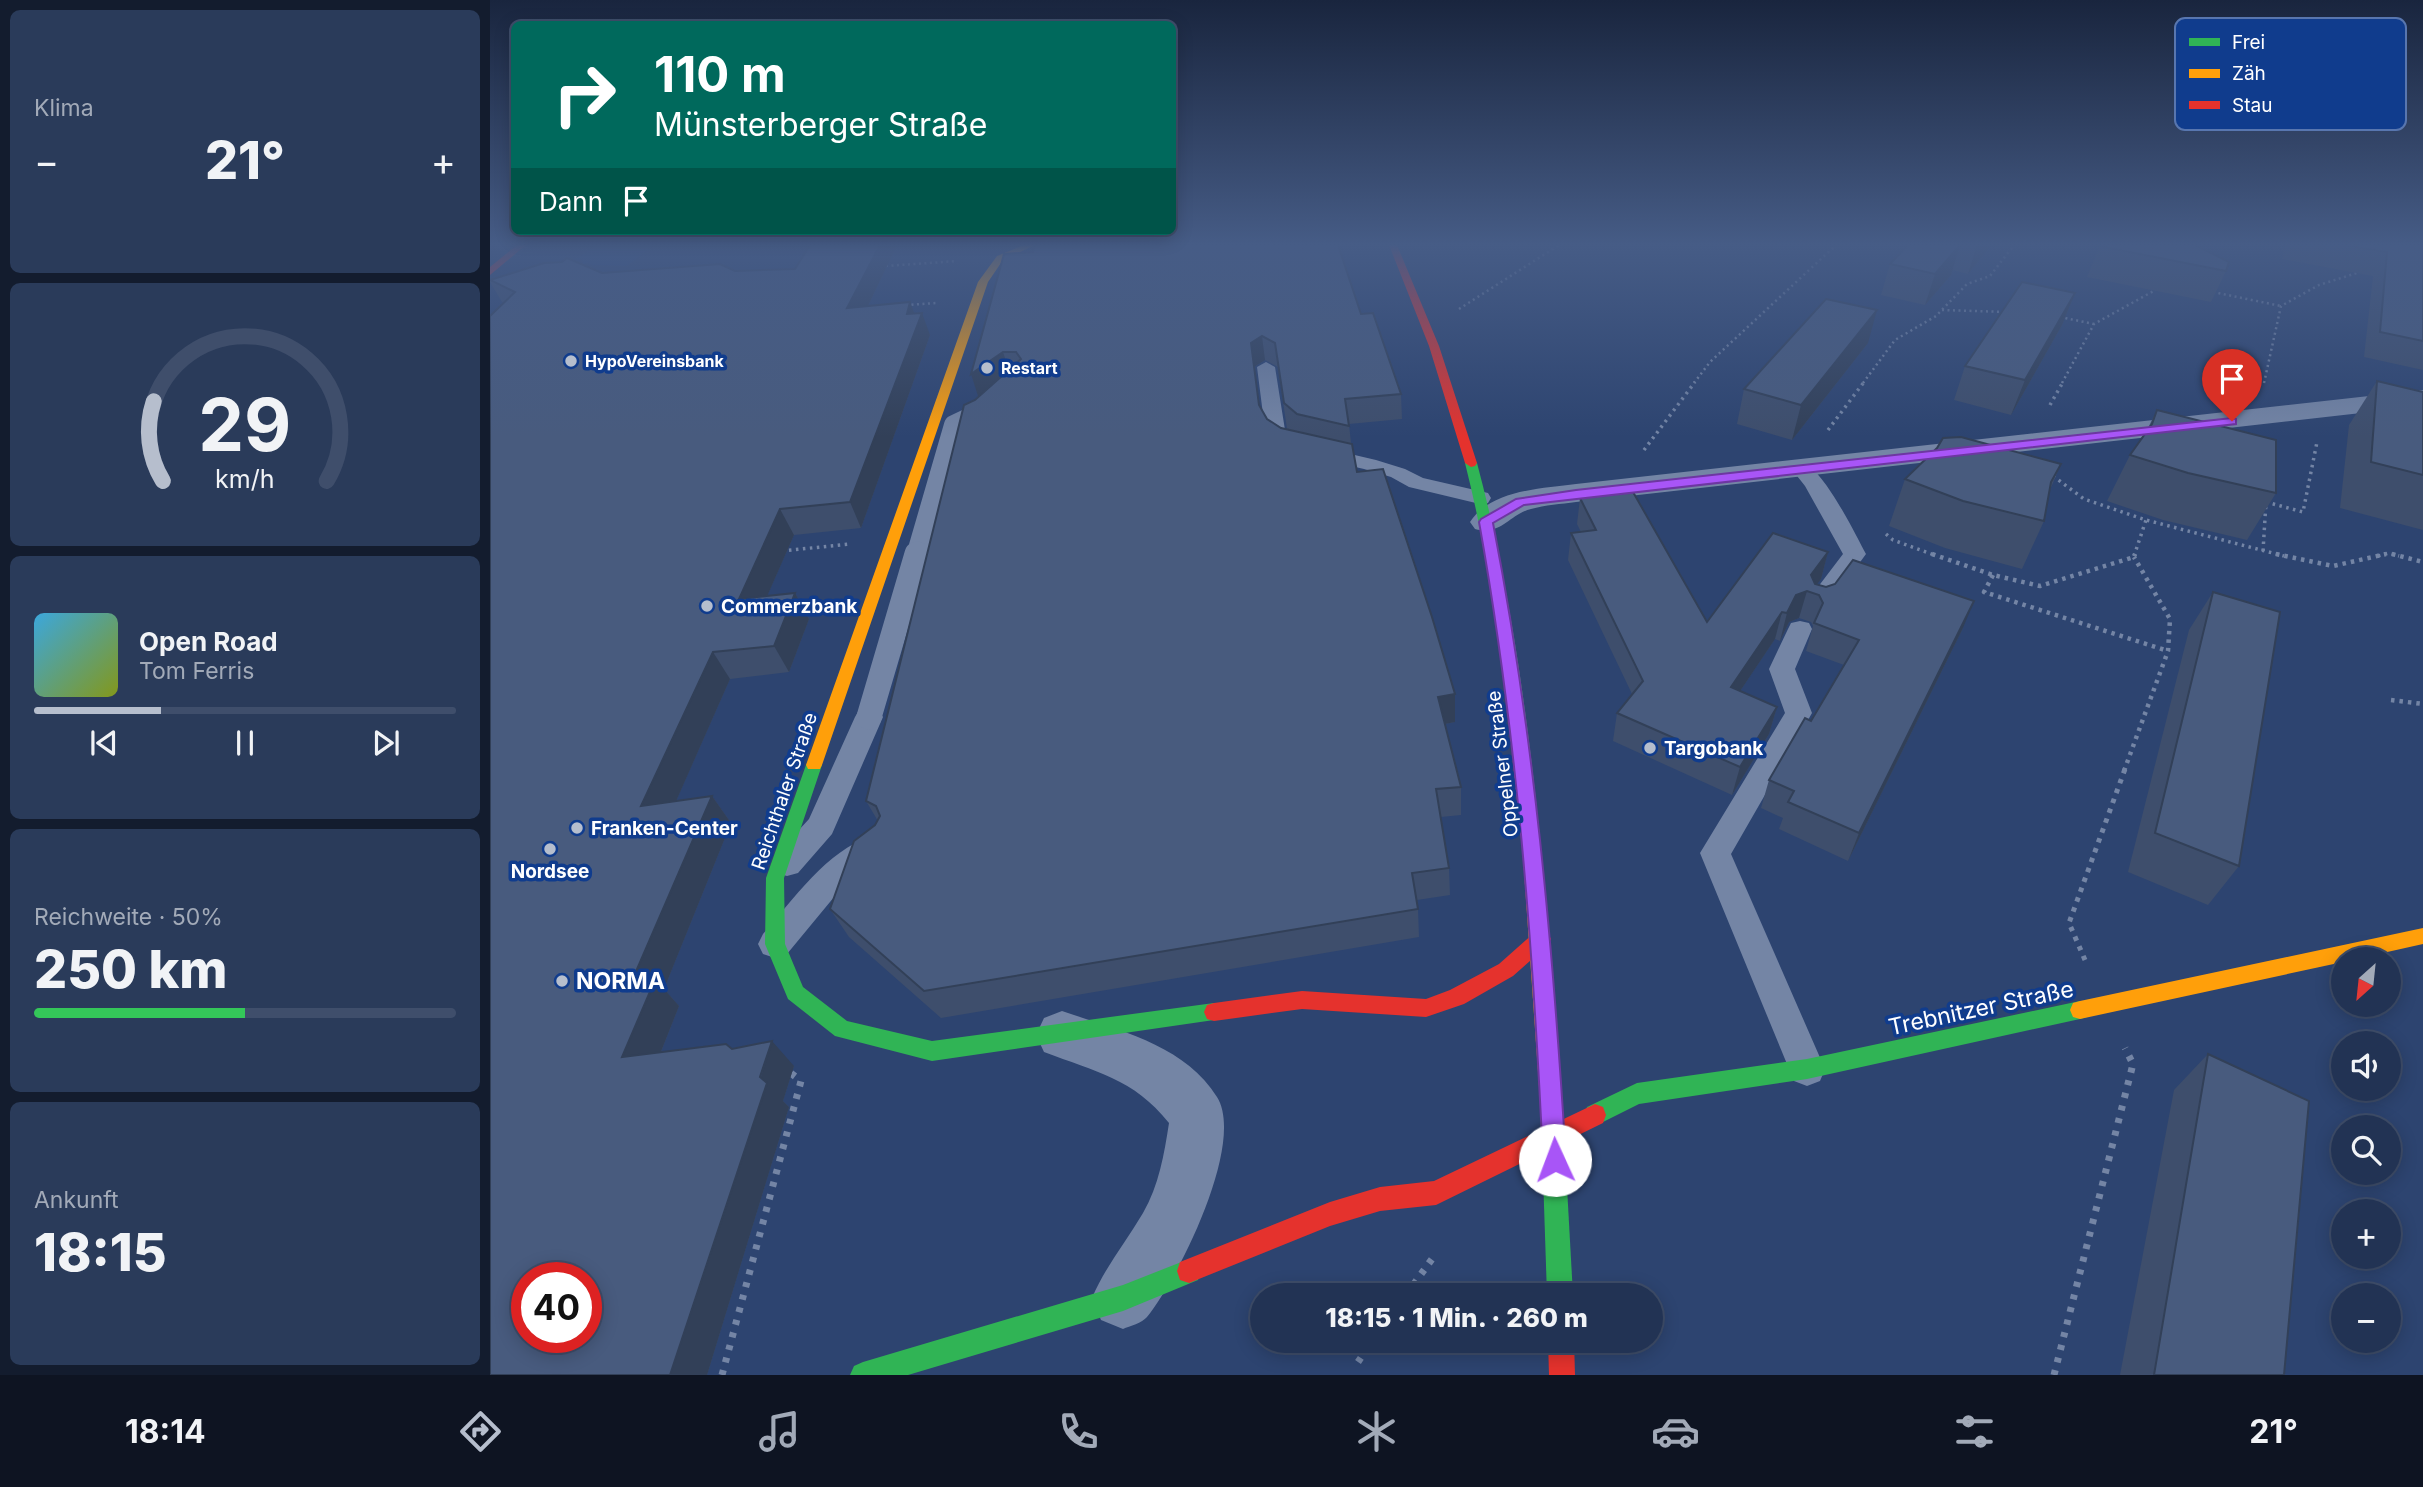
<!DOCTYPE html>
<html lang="de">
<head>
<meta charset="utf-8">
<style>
	:root { --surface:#223354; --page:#2a3b5a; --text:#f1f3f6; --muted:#a2aab8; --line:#3f4e6b; --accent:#b6becd }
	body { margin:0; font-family:Inter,sans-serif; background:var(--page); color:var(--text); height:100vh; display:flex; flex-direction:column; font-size:26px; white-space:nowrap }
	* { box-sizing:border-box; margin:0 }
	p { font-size:23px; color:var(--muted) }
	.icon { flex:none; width:38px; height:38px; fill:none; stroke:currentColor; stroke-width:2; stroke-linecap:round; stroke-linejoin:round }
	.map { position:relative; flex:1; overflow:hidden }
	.side { display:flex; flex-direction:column; gap:10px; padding:10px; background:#131c2e; width:490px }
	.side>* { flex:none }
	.banner { position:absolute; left:21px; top:21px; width:665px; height:214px; border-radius:10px; box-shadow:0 4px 18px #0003,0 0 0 2px var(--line); background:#00695c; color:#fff; overflow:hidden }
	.needle { width:46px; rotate:207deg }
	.controls { position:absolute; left:1841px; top:947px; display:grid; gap:14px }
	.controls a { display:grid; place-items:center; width:70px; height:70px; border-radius:50%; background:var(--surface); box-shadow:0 4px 18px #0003,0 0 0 2px var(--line); font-size:35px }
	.speed { position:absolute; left:21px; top:1262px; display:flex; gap:14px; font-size:35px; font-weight:700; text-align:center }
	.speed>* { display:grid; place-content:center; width:91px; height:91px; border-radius:50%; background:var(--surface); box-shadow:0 4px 18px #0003,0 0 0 2px var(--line); line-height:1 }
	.speed .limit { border:10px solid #d22; background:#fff; color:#111 }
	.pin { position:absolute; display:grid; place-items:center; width:60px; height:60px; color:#fff; margin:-72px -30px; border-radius:50% 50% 50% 0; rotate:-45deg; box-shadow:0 0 7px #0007 }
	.pin .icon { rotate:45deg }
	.me { position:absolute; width:77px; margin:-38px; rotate:358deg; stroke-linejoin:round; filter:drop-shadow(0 0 5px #0008) }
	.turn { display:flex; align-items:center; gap:24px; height:147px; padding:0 28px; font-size:32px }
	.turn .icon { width:91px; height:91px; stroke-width:2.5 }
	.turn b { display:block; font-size:49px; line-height:60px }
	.then { display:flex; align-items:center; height:66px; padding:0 28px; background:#0003; gap:14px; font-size:26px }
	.big { font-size:52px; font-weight:800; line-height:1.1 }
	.side .widget { flex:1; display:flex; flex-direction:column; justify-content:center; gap:10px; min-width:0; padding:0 24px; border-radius:10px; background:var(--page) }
	.side .dial { align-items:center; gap:0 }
	.dial svg { height:182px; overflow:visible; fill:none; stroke:var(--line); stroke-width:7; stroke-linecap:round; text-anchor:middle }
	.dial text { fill:var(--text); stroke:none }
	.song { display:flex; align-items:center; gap:21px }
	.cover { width:84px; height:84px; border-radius:10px; background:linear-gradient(135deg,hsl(200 70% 55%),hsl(70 70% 35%)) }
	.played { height:7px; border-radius:4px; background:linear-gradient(90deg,var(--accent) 30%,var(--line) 30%) }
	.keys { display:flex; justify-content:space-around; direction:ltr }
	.heat { display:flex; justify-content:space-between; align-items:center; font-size:38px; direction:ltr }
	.charge { height:10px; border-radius:5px; background:linear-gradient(90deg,#34c759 50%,var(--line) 0) }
	.trip { position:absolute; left:760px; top:1283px; width:413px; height:70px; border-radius:35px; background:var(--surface); box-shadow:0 4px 18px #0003,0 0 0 2px var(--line); font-weight:800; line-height:70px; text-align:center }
	.tab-bar { display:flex; height:112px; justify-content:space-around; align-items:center; background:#0e1422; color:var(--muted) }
	.tab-bar .icon { width:49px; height:49px }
	.tab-bar .current { color:var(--accent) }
	.tab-bar b { font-size:32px; color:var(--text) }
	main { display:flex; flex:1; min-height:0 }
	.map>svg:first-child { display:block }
	.water { fill:#264680 }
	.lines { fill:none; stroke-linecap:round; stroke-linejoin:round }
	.path-far4 { stroke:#7485a5; stroke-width:2.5; stroke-dasharray:2 3.5; stroke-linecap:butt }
	.path-far3 { stroke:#7485a5; stroke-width:3.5; stroke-dasharray:2.5 4.5; stroke-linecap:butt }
	.path-far2 { stroke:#7485a5; stroke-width:4.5; stroke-dasharray:3.5 5; stroke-linecap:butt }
	.path-far1 { stroke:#7485a5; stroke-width:5; stroke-dasharray:4.5 6; stroke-linecap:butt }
	.path { stroke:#7485a5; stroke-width:7; stroke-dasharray:5 8; stroke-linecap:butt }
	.lane { fill:#7485a5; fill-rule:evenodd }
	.street { fill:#7485a5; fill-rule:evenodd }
	.fast { fill:#30b455; fill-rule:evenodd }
	.slow { fill:#ff9f0a; fill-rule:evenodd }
	.jam { fill:#e5322d; fill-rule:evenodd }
	.lane-bridge-far1 { stroke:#7485a5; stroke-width:20 }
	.lane-bridge { stroke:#7485a5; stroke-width:25 }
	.wall { fill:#3e4e6c; fill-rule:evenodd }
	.shaded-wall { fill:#324058 }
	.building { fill:#485b7e; stroke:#324058; stroke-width:2; fill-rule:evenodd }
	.route { fill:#a855f7; stroke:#6d37a1; stroke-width:2 }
	.poi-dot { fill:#b6becd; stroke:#103c8d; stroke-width:2.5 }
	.labels { text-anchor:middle; stroke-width:7; stroke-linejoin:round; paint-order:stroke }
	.far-poi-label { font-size:16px; font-weight:bold; fill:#fff; stroke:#103c8d; text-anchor:start }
	.poi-label { font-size:19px; font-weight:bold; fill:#fff; stroke:#103c8d; text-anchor:start }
	.street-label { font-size:19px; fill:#fff; stroke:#103c8d }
	.near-poi-label { font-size:23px; font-weight:bold; fill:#fff; stroke:#103c8d; text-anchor:start }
	.near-street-label { font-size:23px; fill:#fff; stroke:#103c8d }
	.key { fill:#103c8d; stroke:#5876af; stroke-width:2 }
	.key-label { font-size:19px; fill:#fff }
</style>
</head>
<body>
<main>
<section class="side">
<div class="widget"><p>Klima</p>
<div class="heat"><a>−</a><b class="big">21°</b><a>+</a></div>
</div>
<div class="widget dial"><svg viewBox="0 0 100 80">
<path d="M14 69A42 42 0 1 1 86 69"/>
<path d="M14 69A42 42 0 0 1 10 34" stroke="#b6becd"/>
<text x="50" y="56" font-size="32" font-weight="700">29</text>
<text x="50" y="72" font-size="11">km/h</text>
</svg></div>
<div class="widget">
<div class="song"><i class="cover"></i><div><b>Open Road</b><p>Tom Ferris</p></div></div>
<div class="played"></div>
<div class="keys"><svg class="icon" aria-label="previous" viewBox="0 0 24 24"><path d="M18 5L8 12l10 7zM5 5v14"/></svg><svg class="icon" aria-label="pause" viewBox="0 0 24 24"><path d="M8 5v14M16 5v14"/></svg><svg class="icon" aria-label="next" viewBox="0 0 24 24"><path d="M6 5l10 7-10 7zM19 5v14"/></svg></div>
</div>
<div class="widget"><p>Reichweite · 50%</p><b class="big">250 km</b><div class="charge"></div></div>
<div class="widget"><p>Ankunft</p><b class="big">18:15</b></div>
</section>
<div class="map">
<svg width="1933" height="1375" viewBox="0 0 1933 1375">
	<rect width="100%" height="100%" fill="#2d4470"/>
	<polygon class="water" points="106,245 164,245 137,266 102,265 98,263 87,265 93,263 92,259 81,260 88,258"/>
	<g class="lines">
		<g class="path-far4">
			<polyline points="396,266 467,261"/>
			<polyline points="1723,292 1791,306"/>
			<polyline points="416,305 446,303"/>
			<polyline points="969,309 1069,245"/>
			<polyline points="1452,310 1517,312"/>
			<polyline points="1570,317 1604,324"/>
			<polyline points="1204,383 1220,362 1346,245"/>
			<polyline points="1373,383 1405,340 1446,316 1477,284 1500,276 1524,245"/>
			<polyline points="1572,383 1604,324 1669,288"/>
			<polyline points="1774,383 1791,306 1829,285 1870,272"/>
		</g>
		<g class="path-far3">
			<polyline points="1560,405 1573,382"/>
			<polyline points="1338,430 1374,382"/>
			<polyline points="1154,450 1205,382"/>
			<polyline points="1563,476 1594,499 1656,520 1794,556"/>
			<polyline points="1396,534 1403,540 1447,556"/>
			<polyline points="292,551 360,544"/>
			<polyline points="1773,551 1776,502 1813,512 1827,442"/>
			<polyline points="1644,556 1656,520"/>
			<polyline points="1888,556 1899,553 1909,556"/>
		</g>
		<g class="path-far2">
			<polyline points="1442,554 1503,575 1550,586 1644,557 1645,554"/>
			<polyline points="1786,554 1843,566 1896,554"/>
			<polyline points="1902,554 1933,562"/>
			<polyline points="1503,575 1494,592 1678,651"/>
			<polyline points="1901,700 1933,704"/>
			<polyline points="1634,771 1678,651 1680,619 1644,557"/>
		</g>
		<polyline class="path-far1" points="1595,960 1579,923 1635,769"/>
		<g class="path">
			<polyline points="916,1295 942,1259"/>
			<polyline points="868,1362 883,1340"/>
			<polyline points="232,1375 311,1081 298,1071"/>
			<polyline points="1564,1375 1643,1064 1635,1048"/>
		</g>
		<g class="lane">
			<polygon points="776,362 785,367 795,430 809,442 886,460 915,469 933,478 998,493 1001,498 998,503 990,504 919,487 901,477 874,469 795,451 782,442 775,430 767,367"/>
			<path d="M1310 461C1333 467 1364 532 1376 554L1336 609 1327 612 1318 609 1315 604 1353 554 1315 486 1300 467 1303 463Z"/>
			<polygon points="1310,621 1319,623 1322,629 1305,669 1322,713 1241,854 1335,1069 1330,1081 1317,1086 1304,1081 1210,853 1295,713 1279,669 1298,629 1301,623"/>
			<polygon points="379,708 389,710 393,717 342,834 308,873 297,876 286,873 282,864 286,855 319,819 365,717 369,710"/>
			<path d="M382 836 393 839 397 848 393 857 354 885 297 954 285 958 273 954 268 944 273 934C304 899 336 851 382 836Z"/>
		</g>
		<g class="street">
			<path d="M1933 390V406L1086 502C1071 504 1055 505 1041 509 1018 515 1012 536 985 529L980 522C1002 489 1051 489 1086 484Z"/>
			<path d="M572 1011C627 1030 694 1044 727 1097 756 1143 688 1279 657 1317 652 1323 640 1326 633 1329L611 1320 602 1298C615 1267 636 1242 653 1213 669 1185 674 1155 679 1123 643 1078 606 1072 554 1052L546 1035 554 1018Z"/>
		</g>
		<g class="fast">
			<path d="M981 459 987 463C1019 583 1036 705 1049 828L1046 833 1040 835 1034 833 1031 828C1020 705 1005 583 975 463Z"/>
			<polygon points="324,759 330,761 332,765 294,878 295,944 313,987 357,1021 442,1041 724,1003 731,1005 734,1012 731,1019 442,1061 345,1036 298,999 275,944 276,878 316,765 318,761"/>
			<polygon points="1590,1001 1597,1003 1600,1010 1597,1017 1590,1019 1317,1079 1149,1104 1105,1126 1097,1123 1094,1115 1097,1107 1147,1083 1317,1059"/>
			<polygon points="1062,1104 1070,1107 1073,1115 1083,1295 1057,1295 1051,1115 1054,1107"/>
			<polygon points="699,1259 708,1262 711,1271 708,1280 633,1311 418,1375 360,1375 364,1366 373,1362 633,1285"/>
		</g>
		<g class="slow">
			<polygon points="534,245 545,245 513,260 498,282 332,765 330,769 318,769 316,765 488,282 507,256"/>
			<polygon points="1040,821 1046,823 1049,828 1073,1115 1070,1123 1062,1126 1054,1123 1051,1115 1031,828 1034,823"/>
			<polygon points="1933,928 1933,944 1866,959 1853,959 1853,962 1590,1019 1583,1017 1580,1010 1583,1003 1590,1001"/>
		</g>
		<g class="jam">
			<polygon points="27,245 36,245 0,275 0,267"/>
			<polygon points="899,245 907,245 949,346 987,463 985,466 981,467 975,463 939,346"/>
			<polygon points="1051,931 1058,933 1061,939 1058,945 1023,976 974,1004 936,1017 812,1009 724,1021 717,1019 714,1012 717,1005 724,1003 812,991 936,999 960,990 1009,964 1044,933"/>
			<polygon points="1105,1104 1113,1107 1116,1115 1113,1123 946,1205 890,1211 840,1226 699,1283 690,1280 687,1271 690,1262 840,1202 890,1187 944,1181"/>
			<polygon points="1058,1340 1084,1340 1085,1375 1059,1375"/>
		</g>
		<polyline class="lane-bridge-far1" points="426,556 464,425 487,414"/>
		<polyline class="lane-bridge" points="379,717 427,554"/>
	</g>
	<g class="wall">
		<polygon points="320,245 407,245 378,306 424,313 440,335 371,528 304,535 277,596 305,593 319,619 299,672 240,679 186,801 222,796 241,823 174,989 189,1006 171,1052 242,1049 304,1066 293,1101 299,1107 217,1375 0,1375 14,303 12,302 0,282 0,280 112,273 245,271 305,269"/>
		<polygon points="1418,245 1501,245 1478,274 1462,270 1461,275 1435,305 1391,295 1400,264"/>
		<polygon points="1610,245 1736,271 1721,302 1597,277"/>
		<polygon points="1795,245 1933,245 1933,370 1874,357 1883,276 1792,259"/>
		<path d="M514 254 871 314 911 394 912 419 859 424 861 443 867 472 965 694V722L955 724 971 787V815L951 817 959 868 960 895 927 900 928 909 929 937 451 1018 359 937 340 909 388 821 376 801 488 397ZM775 360 788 367 797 429 799 430 791 428 777 419 769 406 764 367Z"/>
		<polygon points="1585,293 1572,325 1521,415 1464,400 1475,366"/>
		<polygon points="1378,343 1302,440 1247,424 1254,389"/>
		<polygon points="1887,381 1933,392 1933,530 1850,508 1859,425"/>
		<polygon points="1667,410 1786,493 1757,540 1673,520 1617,501 1640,455 1656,432"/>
		<polygon points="1571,464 1560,490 1554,521 1532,569 1455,548 1399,526 1415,479"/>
		<polygon points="1090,498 1217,622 1338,552 1331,579 1326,585 1473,628 1358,861 1289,829 1293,818 1271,808 1279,780 1321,721 1354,665 1316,651 1323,626 1321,622 1309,618 1299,622 1290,641 1285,639 1250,691 1287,707 1279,734 1242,795 1123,741 1127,713 1142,694 1078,560 1081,533 1091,532 1087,524"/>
		<polygon points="1723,592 1749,866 1718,905 1638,872 1699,630"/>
		<polygon points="1718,1054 1794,1375 1630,1375 1684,1090"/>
	</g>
	<g class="shaded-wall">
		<polygon points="390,245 407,245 366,331 357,308"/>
		<polygon points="1470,245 1461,275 1435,305 1445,274"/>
		<polygon points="1487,245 1501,245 1478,274"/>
		<polygon points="1585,293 1572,325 1521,415 1535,380"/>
		<polygon points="420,302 428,323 432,313 440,335 371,528 360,502"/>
		<polygon points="1387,310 1378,343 1302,440 1311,405"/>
		<polygon points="772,336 775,360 764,367 761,343"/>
		<polygon points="513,352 521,376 489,399 481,374"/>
		<polygon points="290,509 304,535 264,626 249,599"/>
		<polygon points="1338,552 1331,579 1321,592 1317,591 1309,618 1299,622 1290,641 1297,613 1306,595"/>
		<polygon points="305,593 319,619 299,672 284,646"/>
		<polygon points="1484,601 1473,628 1358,861 1369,833"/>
		<polygon points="1292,612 1285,639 1234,715 1241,687"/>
		<polygon points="223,652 240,679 172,833 151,806"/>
		<polygon points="965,694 965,722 949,725 948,697"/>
		<polygon points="1287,707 1279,734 1242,795 1250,767"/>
		<polygon points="222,796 241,823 174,989 189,1006 159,1082 132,1057 141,983"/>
		<polygon points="282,1041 304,1066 293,1101 299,1107 217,1375 180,1375"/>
	</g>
	<g class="building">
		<path d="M320 245H390L357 308 420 302 417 314 432 313 360 502 290 509 249 599 305 593 284 646 223 652 151 806 222 796 141 983 165 980 132 1057 236 1044 242 1049 282 1041 270 1077 277 1083 180 1375H0V316L25 292 0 280 54 263 72 262 77 258 112 273 230 264 245 271 305 269ZM37 1278H96V1337H37Z"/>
		<polygon points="544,245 848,245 871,314 883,313 911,394 855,399 859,426 807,414 794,403 785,343 772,336 761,343 769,405 777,419 791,428 862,444 867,472 893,469 942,617 965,694 948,697 971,787 946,789 959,868 922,873 928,909 434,991 340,909 364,841 385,825 390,816 386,806 376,801 474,405 485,400 531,359 526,352 513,352 481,374 514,254 543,252"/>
		<polygon points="1418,245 1470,245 1445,274 1400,264"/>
		<polygon points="1610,245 1705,245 1739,262 1736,271 1609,246"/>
		<polygon points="1854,245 1933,245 1933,341 1890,332 1897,252"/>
		<polygon points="1532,282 1585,293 1535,380 1475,366"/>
		<polygon points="1336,299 1387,310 1311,405 1254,389"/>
		<polygon points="1887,381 1933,392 1933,475 1881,462"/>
		<polygon points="1667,410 1786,440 1786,493 1698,473 1640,455 1662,424"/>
		<polygon points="1471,437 1571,464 1561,482 1554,521 1473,501 1415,479 1447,448 1453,438"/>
		<polygon points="1143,492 1217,622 1283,533 1338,552 1321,575 1325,584 1336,587 1345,584 1363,560 1484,601 1369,833 1298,802 1304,791 1279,780 1315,718 1321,721 1369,640 1324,623 1333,603 1329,595 1317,591 1306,595 1297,613 1292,612 1241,687 1287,707 1250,767 1127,713 1153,681 1081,533 1106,530 1090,498"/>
		<polygon points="1723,592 1790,612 1749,866 1665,833"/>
		<polygon points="1718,1054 1819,1101 1794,1375 1664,1375"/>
	</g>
	<linearGradient id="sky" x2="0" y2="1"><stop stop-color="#19253e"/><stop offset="0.56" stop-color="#465c86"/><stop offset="1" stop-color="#465c86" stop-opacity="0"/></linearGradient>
	<rect width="1933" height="437" fill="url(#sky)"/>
	<path class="route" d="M1742 418 1746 419V424L1034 505 1003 523C1044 733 1063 946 1076 1160L1073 1168 1065 1172 1056 1168 1053 1160C1043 946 1027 733 989 522L991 519 1026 499 1086 490Z"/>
	<g class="poi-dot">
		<circle cx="81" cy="361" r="7"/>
		<circle cx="497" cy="368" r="7"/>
		<circle cx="217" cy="606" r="7"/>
		<circle cx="1160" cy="748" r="7"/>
		<circle cx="87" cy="828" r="7"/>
		<circle cx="60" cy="849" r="7"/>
		<circle cx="72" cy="981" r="7"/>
	</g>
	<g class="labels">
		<g class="far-poi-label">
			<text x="95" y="367">HypoVereinsbank</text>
			<text x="511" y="374">Restart</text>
		</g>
		<g class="poi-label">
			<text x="231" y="613">Commerzbank</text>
			<text x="1174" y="755">Targobank</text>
			<text x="101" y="835">Franken-Center</text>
			<text x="60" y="878" text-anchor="middle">Nordsee</text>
		</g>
		<g class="street-label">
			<text transform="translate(1012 764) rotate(-97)" y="7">Oppelner Straße</text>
			<text transform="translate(294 791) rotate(-71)" y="7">Reichthaler Straße</text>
		</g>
		<g class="near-poi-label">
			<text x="86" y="989">NORMA</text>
		</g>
		<g class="near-street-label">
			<text transform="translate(1491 1008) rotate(-12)" y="8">Trebnitzer Straße</text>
		</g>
	</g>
	<rect x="1685" y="18" width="231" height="112" rx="10" class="key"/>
	<rect x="1699" y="38" width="31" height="8" fill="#30b455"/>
	<rect x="1699" y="69" width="31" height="9" fill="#ff9f0a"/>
	<rect x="1699" y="101" width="31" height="8" fill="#e5322d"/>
	<g class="key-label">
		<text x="1742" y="49">Frei</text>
		<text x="1742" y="80">Zäh</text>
		<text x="1742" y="112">Stau</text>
	</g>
</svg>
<div class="controls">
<a><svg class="needle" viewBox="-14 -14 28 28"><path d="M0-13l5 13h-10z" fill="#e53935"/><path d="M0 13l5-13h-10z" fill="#a2aab8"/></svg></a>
<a><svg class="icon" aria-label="sound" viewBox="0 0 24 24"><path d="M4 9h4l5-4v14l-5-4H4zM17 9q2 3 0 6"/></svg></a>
<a><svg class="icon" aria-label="search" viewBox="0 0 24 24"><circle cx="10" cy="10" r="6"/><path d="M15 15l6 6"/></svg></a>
<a>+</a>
<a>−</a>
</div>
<div class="speed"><div class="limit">40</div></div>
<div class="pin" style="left:1742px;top:421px;background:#d93025"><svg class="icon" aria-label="arrive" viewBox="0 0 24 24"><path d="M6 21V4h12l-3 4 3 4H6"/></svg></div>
<svg class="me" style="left:1065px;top:1160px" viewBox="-20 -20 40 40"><circle r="19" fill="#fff"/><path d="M0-13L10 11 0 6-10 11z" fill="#a855f7"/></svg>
<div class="trip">18:15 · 1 Min. · 260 m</div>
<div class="banner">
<div class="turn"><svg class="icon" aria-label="right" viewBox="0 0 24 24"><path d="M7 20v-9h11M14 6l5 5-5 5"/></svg><div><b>110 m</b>Münsterberger Straße</div></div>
<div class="then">Dann<svg class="icon" aria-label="arrive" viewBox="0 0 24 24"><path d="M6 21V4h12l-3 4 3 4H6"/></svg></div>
</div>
</div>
</main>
<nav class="tab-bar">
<b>18:14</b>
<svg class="icon current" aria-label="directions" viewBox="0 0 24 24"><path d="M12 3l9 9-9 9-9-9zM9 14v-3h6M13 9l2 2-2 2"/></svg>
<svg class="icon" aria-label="music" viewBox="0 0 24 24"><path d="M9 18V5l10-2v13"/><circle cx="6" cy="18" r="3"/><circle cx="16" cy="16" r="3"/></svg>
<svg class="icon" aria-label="phone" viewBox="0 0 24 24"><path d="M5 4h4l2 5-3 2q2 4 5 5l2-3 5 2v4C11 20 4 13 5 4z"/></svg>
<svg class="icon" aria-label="climate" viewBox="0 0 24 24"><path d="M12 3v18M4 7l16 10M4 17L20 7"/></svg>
<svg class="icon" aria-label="car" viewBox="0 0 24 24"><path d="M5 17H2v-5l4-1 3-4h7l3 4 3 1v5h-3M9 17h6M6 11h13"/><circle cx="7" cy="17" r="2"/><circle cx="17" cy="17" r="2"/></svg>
<svg class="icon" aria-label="filters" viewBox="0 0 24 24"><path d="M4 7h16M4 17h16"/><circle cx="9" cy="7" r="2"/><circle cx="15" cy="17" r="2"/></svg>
<b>21°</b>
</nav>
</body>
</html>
